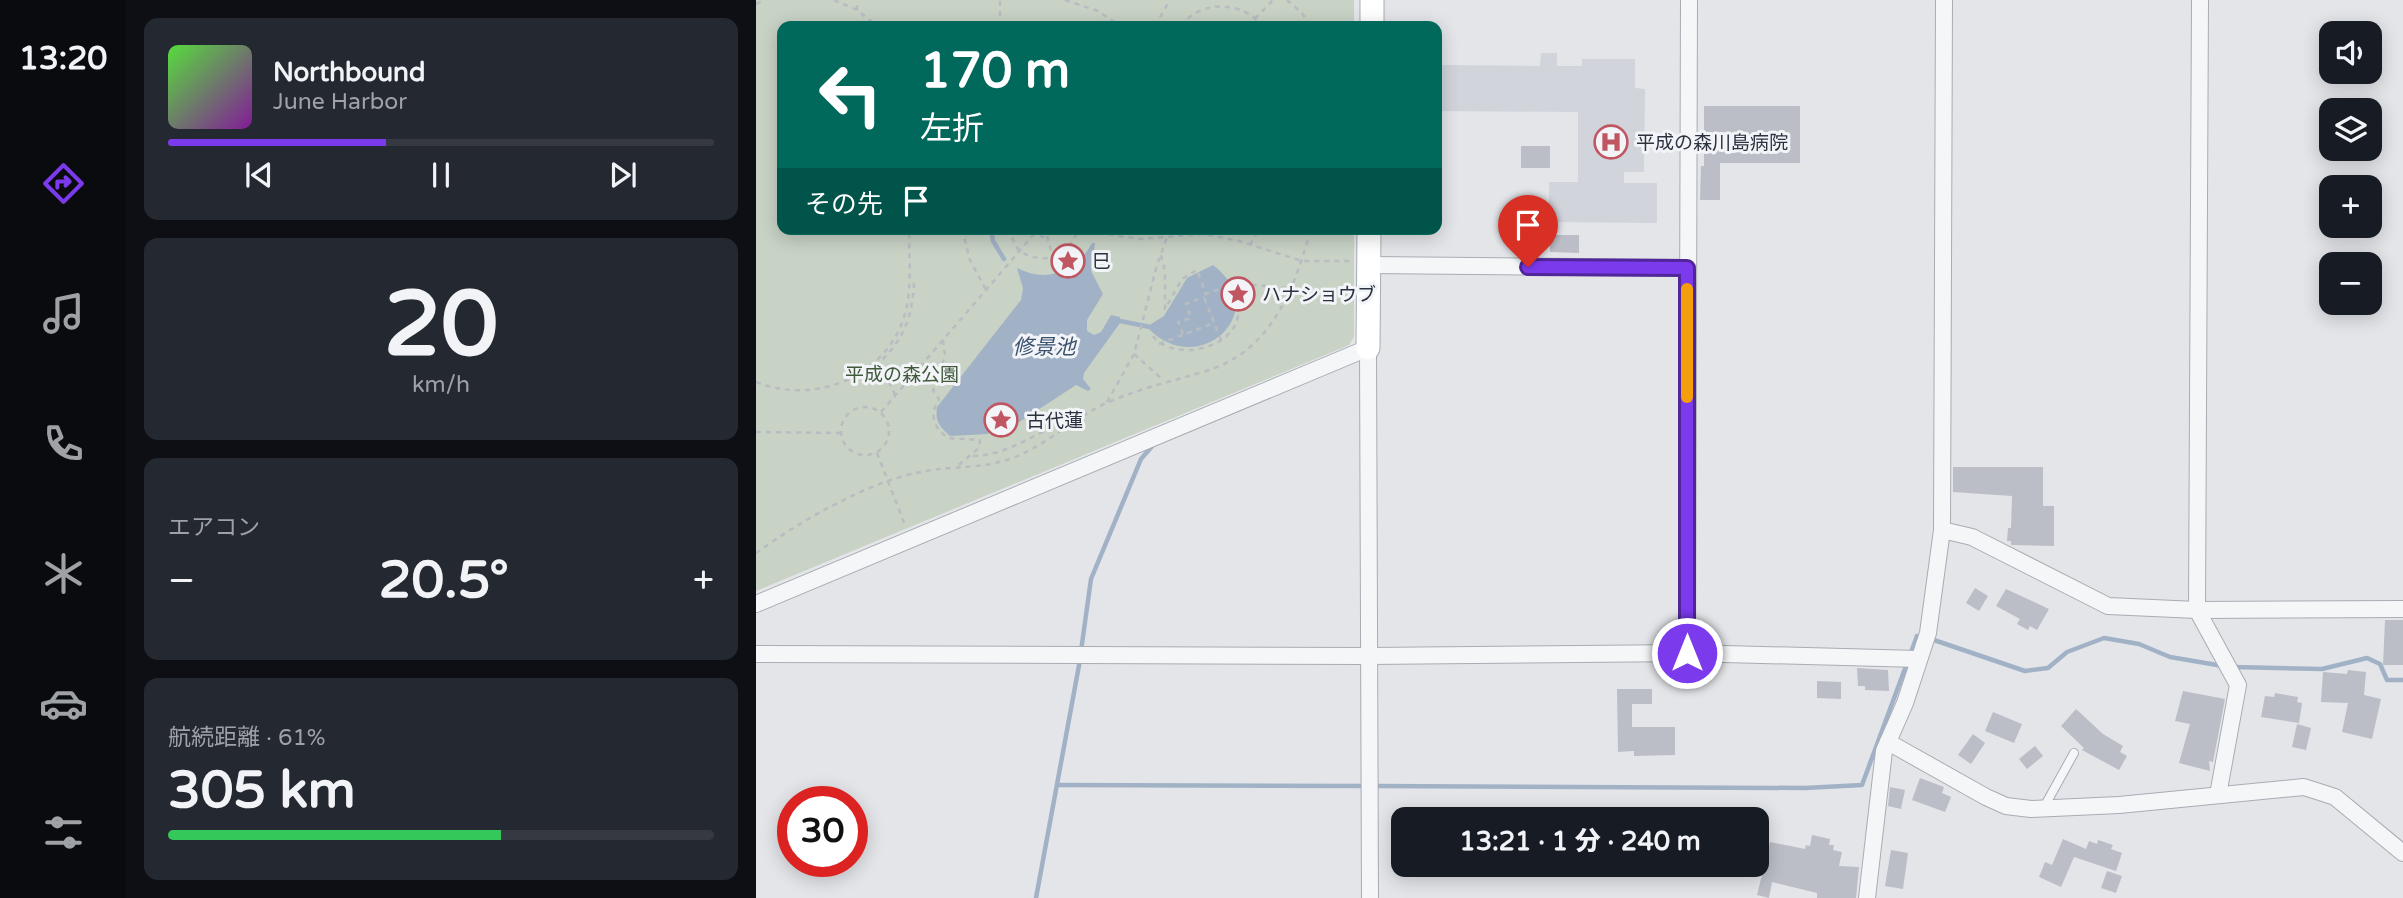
<!DOCTYPE html>
<html lang="ja">
<head>
<meta charset="utf-8">
<style>
	:root { --surface:#171b24; --page:#242831; --text:#f1f3f6; --muted:#9ea1a6; --line:#363941; --accent:#7c3aed }
	body { margin:0; font-family:"Varela Round","Noto Sans JP",sans-serif; background:var(--page); color:var(--text); height:100vh; display:flex; flex-direction:column; font-size:26px; white-space:nowrap }
	* { box-sizing:border-box; margin:0 }
	p { font-size:23px; color:var(--muted) }
	.icon { flex:none; width:38px; height:38px; fill:none; stroke:currentColor; stroke-width:2; stroke-linecap:round; stroke-linejoin:round }
	.map { position:relative; flex:1; overflow:hidden }
	.panel { display:flex; flex-direction:column; gap:18px; padding:18px; background:#0d0f14; width:630px }
	.panel>* { flex:none }
	.guide { position:absolute; left:21px; top:21px; width:665px; height:214px; border-radius:14px; box-shadow:0 4px 18px #0003; background:#00695c; color:#fff; overflow:hidden }
	.fabs { position:absolute; left:1563px; top:21px; display:grid; gap:14px }
	.fabs a { display:grid; place-items:center; width:63px; height:63px; border-radius:14px; background:var(--surface); box-shadow:0 4px 18px #0003; font-size:35px }
	.speed { position:absolute; left:21px; top:786px; display:flex; gap:14px; font-size:35px; font-weight:700; text-align:center }
	.speed>* { display:grid; place-content:center; width:91px; height:91px; border-radius:50%; background:var(--surface); box-shadow:0 4px 18px #0003; line-height:1 }
	.speed .limit { border:10px solid #d22; background:#fff; color:#111 }
	.pin { position:absolute; display:grid; place-items:center; width:60px; height:60px; color:#fff; margin:-72px -30px; border-radius:50% 50% 50% 0; rotate:-45deg; box-shadow:0 0 7px #0007 }
	.pin .icon { rotate:45deg }
	.me { position:absolute; width:77px; margin:-38px; rotate:0deg; stroke-linejoin:round; filter:drop-shadow(0 0 5px #0008) }
	.turn { display:flex; align-items:center; gap:24px; height:147px; padding:0 28px; font-size:32px }
	.turn .icon { width:91px; height:91px; stroke-width:2.5 }
	.turn b { display:block; font-size:49px; line-height:60px }
	.then { display:flex; align-items:center; height:66px; padding:0 28px; background:#0003; gap:14px; font-size:26px }
	.big { font-size:52px; font-weight:800; line-height:1.1 }
	.panel .card { flex:1; display:flex; flex-direction:column; justify-content:center; gap:10px; min-width:0; padding:0 24px; border-radius:14px; background:var(--page) }
	.panel .dial { align-items:center; gap:0 }
	.dial b { font-size:91px; line-height:1 }
	.song { display:flex; align-items:center; gap:21px }
	.cover { width:84px; height:84px; border-radius:10px; background:linear-gradient(135deg,hsl(110 70% 55%),hsl(290 70% 35%)) }
	.played { height:7px; border-radius:4px; background:linear-gradient(90deg,var(--accent) 40%,var(--line) 40%) }
	.keys { display:flex; justify-content:space-around; direction:ltr }
	.heat { display:flex; justify-content:space-between; align-items:center; font-size:38px; direction:ltr }
	.charge { height:10px; border-radius:5px; background:linear-gradient(90deg,#34c759 61%,var(--line) 0) }
	.trip { position:absolute; left:635px; top:807px; width:378px; height:70px; border-radius:14px; background:var(--surface); box-shadow:0 4px 18px #0003; font-weight:800; line-height:70px; text-align:center }
	main { display:flex; flex:1; min-height:0 }
	.dock { display:flex; flex-direction:column; width:126px; justify-content:space-around; align-items:center; background:#090b0e; color:var(--muted) }
	.dock .icon { width:49px; height:49px }
	.dock .on { color:var(--accent) }
	.dock b { font-size:32px; color:var(--text) }
	.map>svg:first-child { display:block }
	.built { fill:#d1d4db }
	.green { fill:#c8d2c5 }
	.water { fill:#a2b2c6 }
	.lines { fill:none; stroke-linecap:round; stroke-linejoin:round }
	.stream { stroke:#a2b2c6; stroke-width:4.5 }
	.building { fill:#bbbec6 }
	.lane-casing { stroke:#a8acb3; stroke-width:10 }
	.street-casing { stroke:#a8acb3; stroke-width:18 }
	.secondary-casing { stroke:#a8acb3; stroke-width:25 }
	.path { stroke:#b9bcc1; stroke-width:2.5; stroke-dasharray:5 5; stroke-linecap:butt }
	.lane { stroke:#f5f6f8; stroke-width:8 }
	.street { stroke:#f5f6f8; stroke-width:16 }
	.secondary { stroke:#fff; stroke-width:23 }
	.route-casing { stroke:#51269a; stroke-width:18 }
	.route { stroke:#7c3aed; stroke-width:12 }
	.slow { stroke:#f59e0b; stroke-width:12 }
	.labels { text-anchor:middle; stroke-width:6; stroke-linejoin:round; paint-order:stroke }
	.poi-label { font-size:19px; fill:#2c3340; stroke:#f2f4f7; text-anchor:start }
	.park-label { font-size:19px; fill:#405a3b; stroke:#f2f4f7 }
	.water-label { font-size:21px; font-style:italic; fill:#3b5170; stroke:#f2f4f7 }
</style>
</head>
<body>
<main>
<nav class="dock">
<b>13:20</b>
<svg class="icon on" aria-label="directions" viewBox="0 0 24 24"><path d="M12 3l9 9-9 9-9-9zM9 14v-3h6M13 9l2 2-2 2"/></svg>
<svg class="icon" aria-label="music" viewBox="0 0 24 24"><path d="M9 18V5l10-2v13"/><circle cx="6" cy="18" r="3"/><circle cx="16" cy="16" r="3"/></svg>
<svg class="icon" aria-label="phone" viewBox="0 0 24 24"><path d="M5 4h4l2 5-3 2q2 4 5 5l2-3 5 2v4C11 20 4 13 5 4z"/></svg>
<svg class="icon" aria-label="climate" viewBox="0 0 24 24"><path d="M12 3v18M4 7l16 10M4 17L20 7"/></svg>
<svg class="icon" aria-label="car" viewBox="0 0 24 24"><path d="M5 17H2v-5l4-1 3-4h7l3 4 3 1v5h-3M9 17h6M6 11h13"/><circle cx="7" cy="17" r="2"/><circle cx="17" cy="17" r="2"/></svg>
<svg class="icon" aria-label="filters" viewBox="0 0 24 24"><path d="M4 7h16M4 17h16"/><circle cx="9" cy="7" r="2"/><circle cx="15" cy="17" r="2"/></svg>
</nav>
<section class="panel">
<div class="card">
<div class="song"><i class="cover"></i><div><b>Northbound</b><p>June Harbor</p></div></div>
<div class="played"></div>
<div class="keys"><svg class="icon" aria-label="previous" viewBox="0 0 24 24"><path d="M18 5L8 12l10 7zM5 5v14"/></svg><svg class="icon" aria-label="pause" viewBox="0 0 24 24"><path d="M8 5v14M16 5v14"/></svg><svg class="icon" aria-label="next" viewBox="0 0 24 24"><path d="M6 5l10 7-10 7zM19 5v14"/></svg></div>
</div>
<div class="card dial"><b>20</b><p>km/h</p></div>
<div class="card"><p>エアコン</p>
<div class="heat"><a>−</a><b class="big">20.5°</b><a>+</a></div>
</div>
<div class="card"><p>航続距離 · 61%</p><b class="big">305 km</b><div class="charge"></div></div>
</section>
<div class="map">
<svg width="1647" height="898" viewBox="0 0 1647 898">
	<rect width="100%" height="100%" fill="#e3e5e9"/>
	<polygon class="built" points="785,53 801,53 801,66 826,66 826,59 879,59 879,88 889,89 888,172 868,172 868,183 901,183 901,223 793,222 793,182 822,182 822,112 681,111 681,65 784,66"/>
	<polygon class="green" points="0,0 598,0 598,26 26,26 26,229 598,229 598,337 593,345 0,591"/>
	<g class="water">
		<path d="M336 243H339L335 271 347 294 331 320V331L338 335 345 332 355 315 364 317V323L328 373 327 379 335 389 332 391 320 385 259 425 253 417 238 415 232 434 194 436C183 426 179 421 181 407L265 300 267 288 261 268C292 284 321 271 336 243Z"/>
		<path d="M457 265C518 311 443 380 393 329L395 324 408 316 431 278Z"/>
	</g>
	<g class="lines">
		<g class="stream">
			<polyline points="235,229 237,241 248,259"/>
			<polyline points="359,320 394,327"/>
			<polyline points="1175,639 1269,671 1292,668 1311,652 1348,638 1383,644 1414,657 1467,666"/>
			<polyline points="325,651 335,579 385,459 398,444"/>
			<polyline points="1476,667 1566,669 1611,658 1624,664 1631,680 1647,680"/>
			<polyline points="301,785 609,786"/>
			<polyline points="618,786 1049,788 1106,785 1161,636 1167,637"/>
			<polyline points="280,898 324,660"/>
		</g>
	</g>
	<g class="building">
		<polygon points="948,106 1044,106 1044,163 964,163 964,200 944,200 945,166 948,166"/>
		<rect x="765" y="146" width="29" height="22"/>
		<polygon points="794,235 823,235 823,253 794,252"/>
		<polygon points="1197,467 1287,467 1287,506 1298,506 1298,546 1255,545 1255,541 1251,541 1252,528 1255,528 1256,496 1197,492"/>
		<polygon points="1219,588 1232,596 1223,611 1210,603"/>
		<polygon points="1250,589 1293,609 1281,630 1274,626 1272,630 1261,624 1264,619 1240,606"/>
		<polygon points="1629,620 1647,620 1647,665 1627,665"/>
		<polygon points="1101,668 1132,670 1133,691 1109,690 1109,686 1102,686"/>
		<polygon points="1592,670 1610,672 1608,695 1625,699 1616,739 1586,732 1592,703 1565,702 1567,672 1591,674"/>
		<polygon points="1061,681 1085,682 1085,699 1061,698"/>
		<polygon points="861,689 896,689 896,704 876,704 876,727 919,727 919,755 878,756 878,751 862,752"/>
		<polygon points="1427,691 1469,699 1457,762 1453,761 1454,771 1423,763 1434,724 1419,721"/>
		<polygon points="1519,693 1542,697 1541,702 1546,703 1543,723 1505,717 1509,696 1518,697"/>
		<polygon points="1320,709 1347,734 1367,746 1364,752 1371,756 1363,770 1326,750 1328,748 1305,726"/>
		<polygon points="1237,712 1266,724 1258,743 1229,731"/>
		<polygon points="1541,724 1555,728 1550,750 1536,747"/>
		<polygon points="1217,734 1229,743 1215,764 1202,755"/>
		<polygon points="1279,746 1287,756 1271,769 1263,759"/>
		<polygon points="1164,778 1188,787 1186,793 1195,797 1189,812 1156,800"/>
		<polygon points="1134,787 1149,790 1145,809 1132,806"/>
		<polygon points="1056,835 1074,839 1073,845 1078,845 1077,850 1086,852 1083,866 1103,867 1100,898 1061,898 1061,893 1016,882 1013,898 1001,895 1014,842 1049,849 1050,845 1054,846"/>
		<polygon points="1307,839 1330,849 1333,841 1341,844 1342,840 1357,845 1355,849 1366,853 1360,871 1318,857 1305,887 1283,877 1289,862 1296,865"/>
		<polygon points="1135,850 1152,853 1147,889 1129,886"/>
		<polygon points="1351,871 1366,876 1360,893 1345,888"/>
	</g>
	<g class="lines">
		<defs>
			<polyline id="lane" points="1287,809 1318,753"/>
			<g id="street">
				<polyline points="1444,0 1441,610 1482,685 1462,795"/>
				<polyline points="613,265 931,268"/>
				<polyline points="1186,530 1216,537 1352,606 1441,610 1647,609"/>
				<polyline points="0,604 612,348 614,898"/>
				<polyline points="931,653 933,0"/>
				<polyline points="0,654 613,656 931,653 1163,659"/>
				<polyline points="1132,742 1230,797 1250,806 1275,809 1363,805 1548,787 1579,797 1647,853"/>
				<polyline points="1111,898 1128,751 1149,703 1172,633 1186,530 1188,0"/>
			</g>
			<g id="secondary">
				<polyline points="616,26 616,0"/>
				<polyline points="612,348 613,229"/>
			</g>
		</defs>
		<use href="#lane" class="lane-casing"/>
		<use href="#street" class="street-casing"/>
		<use href="#secondary" class="secondary-casing"/>
		<g class="path">
			<polyline points="78,0 101,10 121,26"/>
			<polyline points="309,0 342,11 364,26"/>
			<polyline points="531,0 546,13 554,26"/>
			<polyline points="0,4 9,0"/>
			<polyline points="101,10 101,0"/>
			<polyline points="244,26 244,0"/>
			<polyline points="399,26 414,0"/>
			<path d="M425 26C444 0 486 0 506 26"/>
			<polyline points="492,26 517,0"/>
			<polyline points="206,229 214,260 230,290"/>
			<path d="M251 229 263 251C287 265 311 259 321 232"/>
			<polyline points="276,229 287,237 299,229"/>
			<polyline points="313,229 384,239 448,234 483,241 546,261 595,261"/>
			<polyline points="291,236 297,258"/>
			<polyline points="494,245 503,229"/>
			<polyline points="405,255 409,271 409,309 426,279 441,270 450,294"/>
			<polyline points="476,289 497,285 530,288 537,284"/>
			<polyline points="427,334 422,322 435,318 430,304 448,297"/>
			<path d="M397 336C416 362 477 350 482 316 484 305 479 295 475 285L447 295 465 340"/>
			<path d="M187 340 189 356 177 391 183 399C173 415 177 427 192 438L224 440 223 448 199 468"/>
			<polyline points="403,344 458,323"/>
			<polyline points="378,354 407,380"/>
			<path d="M0 382C60 406 134 376 150 310 156 284 153 255 153 229"/>
			<path d="M139 395 124 362C148 339 156 317 158 284L153 285"/>
			<polyline points="351,402 378,354 401,265 414,229"/>
			<circle cx="109" cy="431" r="24"/>
			<polyline points="125,412 279,233"/>
			<polyline points="0,432 85,433"/>
			<polyline points="121,453 149,525"/>
			<path d="M217 456C257 455 284 427 321 420"/>
			<path d="M0 553C43 522 108 484 160 473 194 465 227 470 259 457 294 443 321 415 355 401 388 387 417 381 450 371 516 351 538 289 555 229"/>
		</g>
		<use href="#lane" class="lane"/>
		<use href="#street" class="street"/>
		<use href="#secondary" class="secondary"/>
	</g>
	<g class="lines">
		<defs>
			<polyline id="route" points="772,267 931,268 931,653"/>
		</defs>
		<use href="#route" class="route-casing"/>
		<use href="#route" class="route"/>
		<polyline class="slow" points="931,289 931,397"/>
	</g>
	<defs>
		<symbol id="hospital-ring" viewBox="-11 -11 22 22"><circle r="9.5" fill="#f2f4f7" stroke="#c15663" stroke-width="1.5"/><path d="M-5-5h3v3.5h4V-5h3V5h-3V1.5h-4V5h-3Z" fill="#c15663"/></symbol>
		<symbol id="sight-ring" viewBox="-11 -11 22 22"><circle r="9.5" fill="#f2f4f7" stroke="#c15663" stroke-width="1.5"/><path d="M0-6L1.8-2.2L6-1.7L2.9 1.2L3.7 5.4L0 3.3L-3.7 5.4L-2.9 1.2L-6-1.7L-1.8-2.2Z" fill="#c15663"/></symbol>
	</defs>
	<g fill-rule="evenodd">
		<use href="#hospital-ring" x="836" y="123" width="38" height="38"/>
		<use href="#sight-ring" x="293" y="242" width="38" height="38"/>
		<use href="#sight-ring" x="463" y="275" width="38" height="38"/>
		<use href="#sight-ring" x="226" y="401" width="38" height="38"/>
	</g>
	<g class="labels">
		<g class="poi-label">
			<text x="880" y="149">平成の森川島病院</text>
			<text x="336" y="268">巳</text>
			<text x="506" y="301">ハナショウブ</text>
			<text x="270" y="427">古代蓮</text>
		</g>
		<g class="park-label">
			<text x="146" y="381">平成の森公園</text>
		</g>
		<g class="water-label">
			<text x="288" y="354">修景池</text>
		</g>
	</g>
</svg>
<div class="fabs">
<a><svg class="icon" aria-label="sound" viewBox="0 0 24 24"><path d="M4 9h4l5-4v14l-5-4H4zM17 9q2 3 0 6"/></svg></a>
<a><svg class="icon" aria-label="layers" viewBox="0 0 24 24"><path d="M12 4l9 5-9 5-9-5zM3 14l9 5 9-5"/></svg></a>
<a>+</a>
<a>−</a>
</div>
<div class="speed"><div class="limit">30</div></div>
<div class="pin" style="left:772px;top:267px;background:#d93025"><svg class="icon" aria-label="arrive" viewBox="0 0 24 24"><path d="M6 21V4h12l-3 4 3 4H6"/></svg></div>
<svg class="me" style="left:931px;top:653px" viewBox="-20 -20 40 40"><circle r="17" fill="#7c3aed" stroke="#fff" stroke-width="3"/><path d="M0-11L8 9 0 5-8 9z" fill="#fff"/></svg>
<div class="trip">13:21 · 1 分 · 240 m</div>
<div class="guide">
<div class="turn"><svg class="icon" aria-label="left" viewBox="0 0 24 24"><path d="M17 20v-9H6M10 6l-5 5 5 5"/></svg><div><b>170 m</b>左折</div></div>
<div class="then">その先<svg class="icon" aria-label="arrive" viewBox="0 0 24 24"><path d="M6 21V4h12l-3 4 3 4H6"/></svg></div>
</div>
</div>
</main>
</body>
</html>
